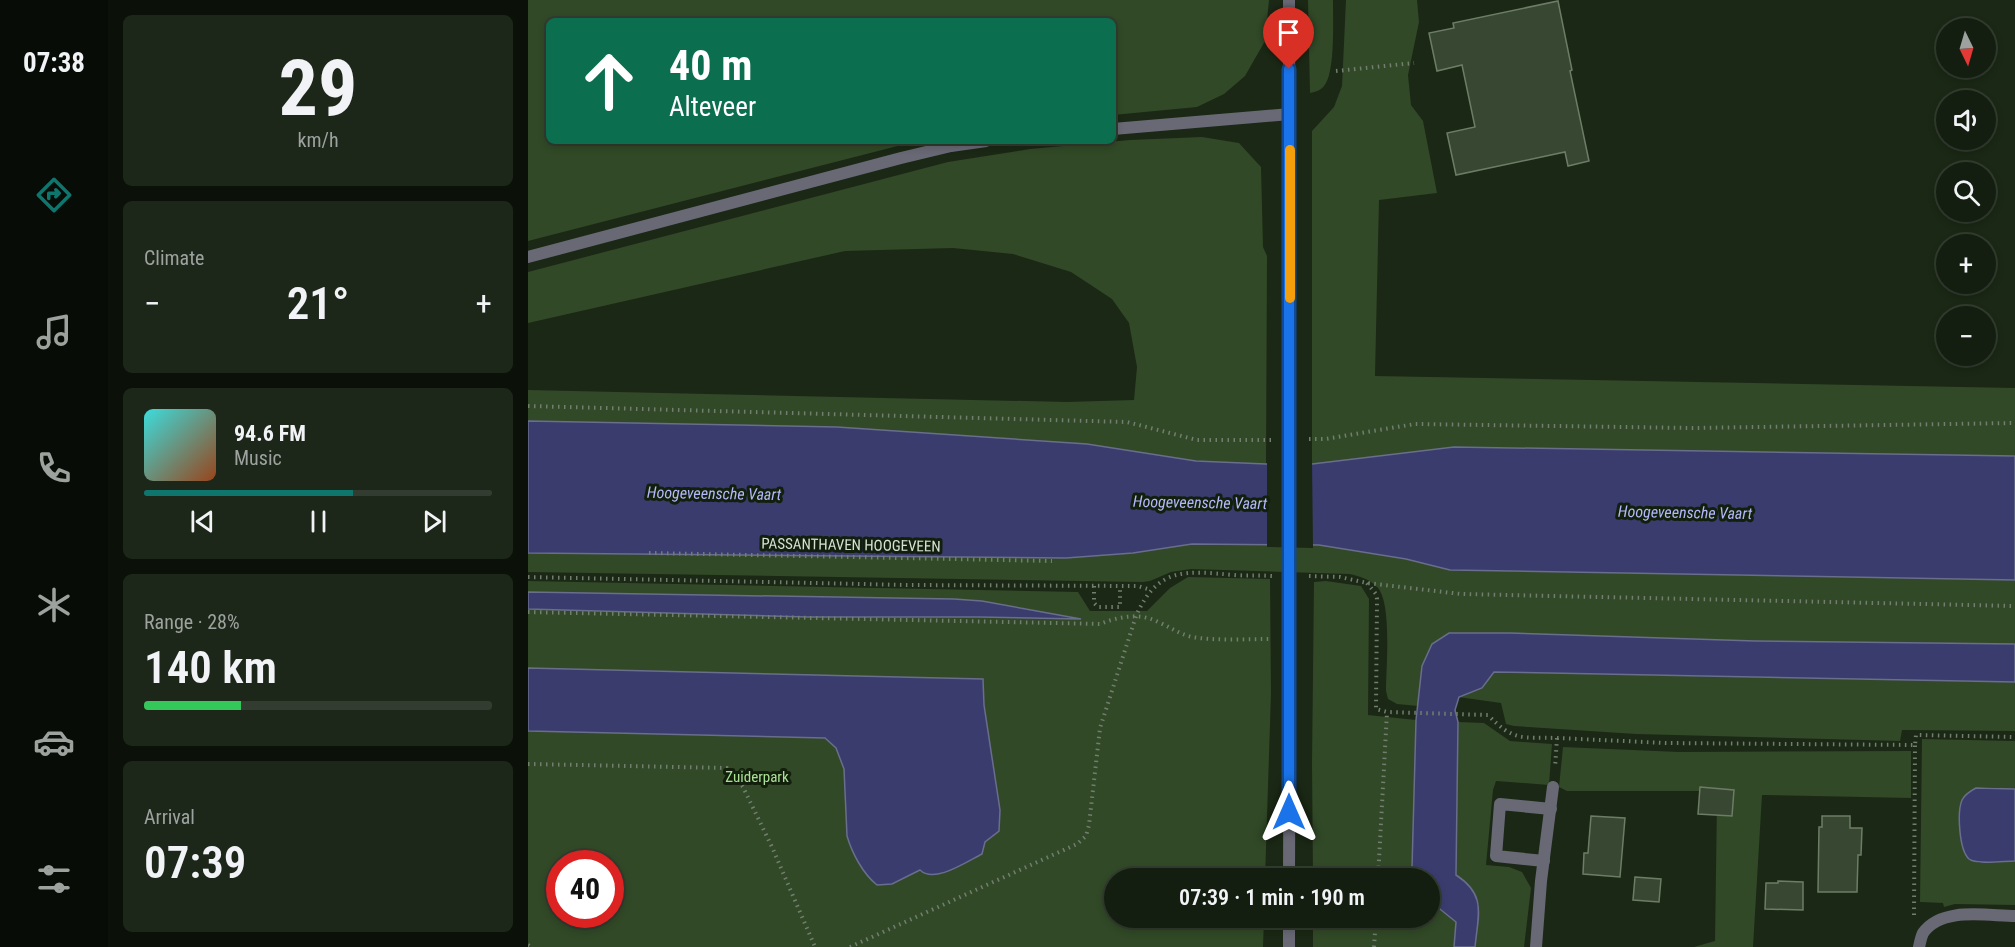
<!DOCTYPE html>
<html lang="en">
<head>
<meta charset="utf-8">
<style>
	:root { --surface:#141e10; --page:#1d2719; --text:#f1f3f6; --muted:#9da29f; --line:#333c30; --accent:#0f766e }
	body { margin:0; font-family:"Roboto Condensed",sans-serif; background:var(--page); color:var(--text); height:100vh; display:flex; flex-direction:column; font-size:22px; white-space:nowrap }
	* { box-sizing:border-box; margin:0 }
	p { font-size:20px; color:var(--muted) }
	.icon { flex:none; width:33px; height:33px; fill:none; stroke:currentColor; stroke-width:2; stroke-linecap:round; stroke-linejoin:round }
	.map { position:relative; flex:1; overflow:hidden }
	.details { display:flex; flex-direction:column; gap:15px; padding:15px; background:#0b1009; width:420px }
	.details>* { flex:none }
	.hud { position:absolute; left:18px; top:18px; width:570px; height:126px; border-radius:9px; box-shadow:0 3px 9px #0003,0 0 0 2px var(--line); background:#0b6e4f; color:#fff; overflow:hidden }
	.needle { width:39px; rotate:175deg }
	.tools { position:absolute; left:1408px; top:18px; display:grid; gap:12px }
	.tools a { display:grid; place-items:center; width:60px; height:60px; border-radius:50%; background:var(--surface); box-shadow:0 3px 9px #0003,0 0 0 2px var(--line); font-size:30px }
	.speed { position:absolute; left:18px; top:850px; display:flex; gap:12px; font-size:30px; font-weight:700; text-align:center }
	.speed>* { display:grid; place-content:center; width:78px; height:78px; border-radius:50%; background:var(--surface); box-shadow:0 3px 9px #0003,0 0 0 2px var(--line); line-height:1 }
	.speed .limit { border:9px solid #d22; background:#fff; color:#111 }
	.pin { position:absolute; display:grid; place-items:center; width:51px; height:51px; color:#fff; margin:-62px -26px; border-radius:50% 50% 50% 0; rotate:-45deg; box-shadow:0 0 6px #0007 }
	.pin .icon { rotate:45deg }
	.me { position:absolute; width:66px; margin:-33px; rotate:0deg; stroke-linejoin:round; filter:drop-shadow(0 0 4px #0008) }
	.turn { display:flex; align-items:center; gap:21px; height:126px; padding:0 24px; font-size:27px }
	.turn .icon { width:78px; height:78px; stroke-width:2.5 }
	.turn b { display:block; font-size:42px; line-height:51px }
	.big { font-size:45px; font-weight:600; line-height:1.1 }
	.details .card { flex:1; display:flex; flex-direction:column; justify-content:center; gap:9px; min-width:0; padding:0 21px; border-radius:9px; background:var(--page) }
	.details .dial { align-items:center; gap:0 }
	.dial b { font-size:78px; line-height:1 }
	.song { display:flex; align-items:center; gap:18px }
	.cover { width:72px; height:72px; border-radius:9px; background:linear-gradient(135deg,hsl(180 70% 55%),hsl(20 70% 35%)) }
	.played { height:6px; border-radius:3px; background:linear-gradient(90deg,var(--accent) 60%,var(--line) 60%) }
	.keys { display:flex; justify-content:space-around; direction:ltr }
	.heat { display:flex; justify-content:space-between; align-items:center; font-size:33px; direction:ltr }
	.charge { height:9px; border-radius:4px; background:linear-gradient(90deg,#34c759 28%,var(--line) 0) }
	.trip { position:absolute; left:576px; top:868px; width:336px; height:60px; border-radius:30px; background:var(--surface); box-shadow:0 3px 9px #0003,0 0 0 2px var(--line); font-weight:600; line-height:60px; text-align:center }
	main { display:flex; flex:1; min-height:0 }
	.dock { display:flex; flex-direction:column; width:108px; justify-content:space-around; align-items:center; background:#080c06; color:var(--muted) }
	.dock .icon { width:42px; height:42px }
	.dock .active { color:var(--accent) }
	.dock b { font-size:27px; color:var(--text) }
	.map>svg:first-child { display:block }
	.green { fill:#314927; fill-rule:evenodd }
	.water { fill:#3a3c6e; stroke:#696e8d; stroke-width:1.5 }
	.pier { fill:#1b2815 }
	.building { fill:#384732; stroke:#6c7d66; stroke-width:1.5 }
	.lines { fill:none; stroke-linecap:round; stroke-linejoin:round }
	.path { stroke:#727e6e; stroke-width:4; stroke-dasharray:1.5 4.5; stroke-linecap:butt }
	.minor { stroke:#686975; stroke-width:12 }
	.tertiary { stroke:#686975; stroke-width:12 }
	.tertiary-bridge { stroke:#686975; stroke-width:12 }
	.route-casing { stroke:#114b97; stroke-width:15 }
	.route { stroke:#1a73e8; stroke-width:10 }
	.slow { stroke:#f59e0b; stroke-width:10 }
	.labels { text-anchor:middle; stroke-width:6; stroke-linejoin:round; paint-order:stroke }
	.street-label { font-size:15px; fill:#d7e1d4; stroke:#121f0c }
	.park-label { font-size:15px; fill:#abe196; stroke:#121f0c }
	.water-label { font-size:16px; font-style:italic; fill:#b3b9fa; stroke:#121f0c }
</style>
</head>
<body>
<main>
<nav class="dock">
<b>07:38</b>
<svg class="icon active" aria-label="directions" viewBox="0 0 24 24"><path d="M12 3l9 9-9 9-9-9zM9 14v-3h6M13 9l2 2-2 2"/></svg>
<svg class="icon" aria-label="music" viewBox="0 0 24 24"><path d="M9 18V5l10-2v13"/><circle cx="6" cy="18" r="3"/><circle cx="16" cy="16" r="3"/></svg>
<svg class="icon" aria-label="phone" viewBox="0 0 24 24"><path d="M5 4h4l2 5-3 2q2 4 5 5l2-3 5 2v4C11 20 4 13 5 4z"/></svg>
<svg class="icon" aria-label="climate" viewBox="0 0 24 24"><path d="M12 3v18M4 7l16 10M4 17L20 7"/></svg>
<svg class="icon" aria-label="car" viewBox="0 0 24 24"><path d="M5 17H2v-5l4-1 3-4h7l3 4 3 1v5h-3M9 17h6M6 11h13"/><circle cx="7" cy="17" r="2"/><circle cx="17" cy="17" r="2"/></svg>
<svg class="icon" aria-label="filters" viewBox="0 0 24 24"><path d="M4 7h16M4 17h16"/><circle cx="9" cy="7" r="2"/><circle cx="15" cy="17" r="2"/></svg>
</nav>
<section class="details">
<div class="card dial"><b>29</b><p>km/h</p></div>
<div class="card"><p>Climate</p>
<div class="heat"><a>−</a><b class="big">21°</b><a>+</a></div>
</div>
<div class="card">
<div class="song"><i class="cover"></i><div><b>94.6 FM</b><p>Music</p></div></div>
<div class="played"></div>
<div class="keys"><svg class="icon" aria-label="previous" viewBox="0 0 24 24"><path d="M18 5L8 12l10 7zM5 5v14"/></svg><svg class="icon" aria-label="pause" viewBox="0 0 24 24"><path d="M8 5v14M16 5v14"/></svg><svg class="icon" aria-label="next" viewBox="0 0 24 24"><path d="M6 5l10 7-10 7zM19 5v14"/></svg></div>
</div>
<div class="card"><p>Range · 28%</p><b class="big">140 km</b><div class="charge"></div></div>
<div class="card"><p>Arrival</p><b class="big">07:39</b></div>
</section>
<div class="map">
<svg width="1487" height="947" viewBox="0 0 1487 947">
	<rect width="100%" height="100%" fill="#1b2815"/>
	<g class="green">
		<polygon points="0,0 741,0 737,41 717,76 696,94 669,107 585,115 585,21 21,21 21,141 389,141 0,241"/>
		<path d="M780 0H805C805 20 807 67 798 83 795 89 789 92 782 93Z"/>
		<polygon points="818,0 889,0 891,22 880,75 883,105 895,121 909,193 851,200 847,376 1487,388 1487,456 926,447 852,474 784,464 784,131 806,107 814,86"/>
		<polygon points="674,137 711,143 733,167 735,247 739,256 738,464 668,461 559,444 309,427 0,421 0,390 539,402 606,400 609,367 601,323 584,299 543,272 485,254 425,248 317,251 0,323 0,272 420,162 502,149 602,140"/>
		<path d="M664 544 791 545 878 559 922 570 1487 580V644L1227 641 921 633 891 698 890 706 869 704 860 699 858 691C858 668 864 605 850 588 843 580 832 576 821 574L663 569 643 572 622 581 615 582 0 572V553L538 558 605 553Z"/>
		<path d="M660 577 742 579 743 693 737 879H586V918H736L735 947H0V605L500 609 448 600 0 592V581L550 592 562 611H619L642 588ZM32 864H82V915H32Z"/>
		<polygon points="798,581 833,586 841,599 840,715 888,720 885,879 785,879 784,763 786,582"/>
		<polygon points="966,672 1487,682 1487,731 1374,730 1372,741 1108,734 986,726 978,724 973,703 930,697 954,688"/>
		<polygon points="930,722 956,723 982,741 1024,744 1021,785 968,781 965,790 958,865 981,867 994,872 1003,888 996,947 947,947 951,905 928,876"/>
		<path d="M1394 739 1487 741V789C1475 788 1461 786 1449 788 1418 793 1444 845 1450 863L1465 861H1487V905L1427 904 1416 907 1415 903 1392 902Z"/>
		<polygon points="1035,747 1151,752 1383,751 1383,798 1234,795 1225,947 1166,947 1187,941 1189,800 1184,791 1039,791 1031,787"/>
		<polygon points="902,901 928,922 926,947 785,947 785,918 902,918"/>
	</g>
	<g class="water">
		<polygon points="0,421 309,427 559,444 668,461 738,464 784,464 926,447 1487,456 1487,580 922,570 878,559 791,545 664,544 605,553 538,558 0,553"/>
		<polygon points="0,592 426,599 454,601 553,619 451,617 280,617 0,609"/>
		<path d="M921 633H982L1227 641 1487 644V682L966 672 954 688 931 697 927 710 930 722 928 875C959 895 950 915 947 947H926L928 922 902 901V879H885L884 868 888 720 894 666 904 644Z"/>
		<path d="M0 668 455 679 456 705 472 810 471 831 457 842 454 854C438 862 406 884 392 870L364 884 349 885C335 874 324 853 319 836L316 769 308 748 297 738 0 731Z"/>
		<path d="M1448 788 1487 789V861C1476 861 1449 865 1441 859 1431 850 1429 812 1434 800 1437 794 1442 791 1448 788Z"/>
	</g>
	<polygon class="pier" points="739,461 784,461 785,548 739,547"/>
	<g class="building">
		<polygon points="1030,1 1044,70 1042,71 1061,161 1040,166 1037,152 928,175 919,133 947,127 934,65 909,71 901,33 926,28 925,23"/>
		<polygon points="1172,787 1206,790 1204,816 1170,814"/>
		<polygon points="1063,816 1097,818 1092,877 1055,874 1056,853 1060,853"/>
		<polygon points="1294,816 1322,816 1322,828 1334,828 1333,855 1330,855 1329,892 1290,892 1291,827 1294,827"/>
		<polygon points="1107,877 1133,879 1131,902 1105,900"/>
		<polygon points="1250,881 1275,882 1275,910 1237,909 1238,883 1250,883"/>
	</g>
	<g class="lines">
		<g class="path">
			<polyline points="808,71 886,63"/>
			<polyline points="0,406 599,422 669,440 744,440"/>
			<polyline points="781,439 797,439 887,424 1165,428 1487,423"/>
			<polyline points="121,553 524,561"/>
			<polyline points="781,576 812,577 839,583 933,594 1487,606"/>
			<polyline points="0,577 379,585 610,586 623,590"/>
			<path d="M839 583 848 594 849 599 848 709 859 712 960 715C986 742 994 737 1029 738L1027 768"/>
			<polyline points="566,586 566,603 570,607 592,607 592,586"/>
			<path d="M0 612 572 624C590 617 611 612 630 622 642 627 651 634 664 637 689 641 717 639 743 639"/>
			<polyline points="1029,738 1138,743 1387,745 1388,735 1487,737"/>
			<polyline points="0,764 199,768 215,787 244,847 287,947"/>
			<polyline points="850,879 859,712"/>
			<polyline points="1386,915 1387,745"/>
			<polyline points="0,945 3,947"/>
			<path d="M322 947 549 844 558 836 561 825 572 728 608 616C630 566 658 571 706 575 719 576 731 575 744 576"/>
			<polyline points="846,947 848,918"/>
		</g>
		<g class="minor">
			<polyline points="585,129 762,114"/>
			<polyline points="0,257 373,158 423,146 458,141"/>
			<polyline points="1016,861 968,856 972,804 1023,809"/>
			<polyline points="1008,947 1013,881 1025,787"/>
			<path d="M1391 947C1392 943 1393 937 1395 933 1414 906 1460 916 1487 916"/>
		</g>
		<g class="tertiary">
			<polyline points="761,0 762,385"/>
			<polyline points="761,879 762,590"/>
			<polyline points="761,947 761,918"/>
		</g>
		<polyline class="tertiary-bridge" points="762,590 762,385"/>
	</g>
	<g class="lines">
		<defs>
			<polyline id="route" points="761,812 761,69"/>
		</defs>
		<use href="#route" class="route-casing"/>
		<use href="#route" class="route"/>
		<polyline class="slow" points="762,150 762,298"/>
	</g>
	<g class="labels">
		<g class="street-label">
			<text transform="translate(323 545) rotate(1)" y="5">PASSANTHAVEN HOOGEVEEN</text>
		</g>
		<g class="park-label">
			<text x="229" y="782">Zuiderpark</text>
		</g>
		<g class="water-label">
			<text transform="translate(186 493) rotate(1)" y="6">Hoogeveensche Vaart</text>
			<text transform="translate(672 502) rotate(1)" y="6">Hoogeveensche Vaart</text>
			<text transform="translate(1157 512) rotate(1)" y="6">Hoogeveensche Vaart</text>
		</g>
	</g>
</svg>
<div class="tools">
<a><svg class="needle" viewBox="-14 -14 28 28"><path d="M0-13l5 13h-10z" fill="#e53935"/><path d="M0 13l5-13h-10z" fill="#9da29f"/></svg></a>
<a><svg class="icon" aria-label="sound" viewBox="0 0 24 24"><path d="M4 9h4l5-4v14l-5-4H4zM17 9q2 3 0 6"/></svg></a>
<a><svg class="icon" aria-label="search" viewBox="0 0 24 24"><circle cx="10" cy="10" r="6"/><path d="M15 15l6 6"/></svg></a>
<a>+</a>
<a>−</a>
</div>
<div class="speed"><div class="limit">40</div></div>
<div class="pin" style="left:761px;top:69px;background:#d93025"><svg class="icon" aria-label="arrive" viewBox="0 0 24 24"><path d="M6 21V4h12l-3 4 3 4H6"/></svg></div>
<svg class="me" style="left:761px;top:812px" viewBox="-20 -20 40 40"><path d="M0-17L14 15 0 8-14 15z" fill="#1a73e8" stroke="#fff" stroke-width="4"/></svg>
<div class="trip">07:39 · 1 min · 190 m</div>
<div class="hud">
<div class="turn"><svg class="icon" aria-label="ahead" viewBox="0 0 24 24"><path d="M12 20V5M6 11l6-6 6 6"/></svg><div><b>40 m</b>Alteveer</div></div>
</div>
</div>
</main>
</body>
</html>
